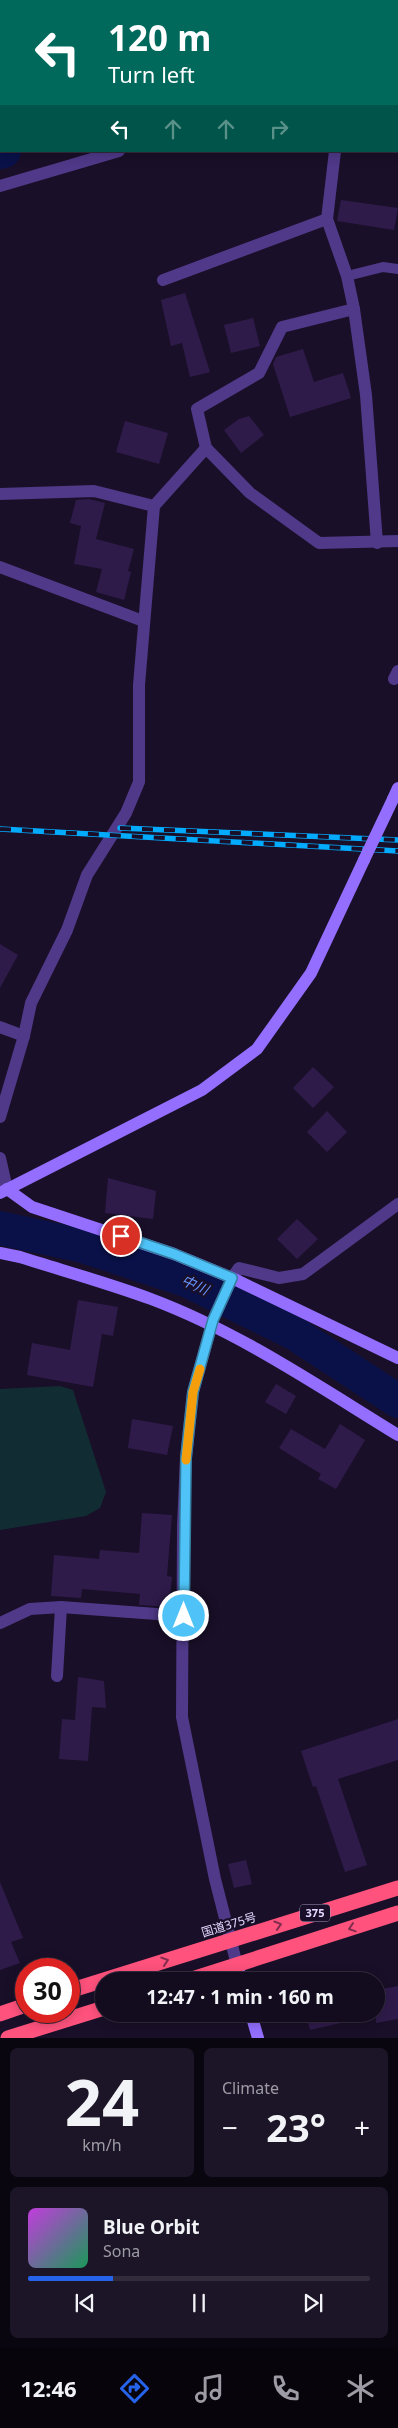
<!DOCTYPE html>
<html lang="en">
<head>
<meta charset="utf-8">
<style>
	:root { --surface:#130b1e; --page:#1c1427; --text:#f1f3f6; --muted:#9d9ba4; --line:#322b3c; --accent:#2563eb }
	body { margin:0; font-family:"Noto Sans","Noto Sans JP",sans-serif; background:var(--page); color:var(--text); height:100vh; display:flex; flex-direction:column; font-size:19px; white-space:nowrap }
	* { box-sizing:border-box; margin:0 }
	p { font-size:16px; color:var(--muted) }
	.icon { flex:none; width:28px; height:28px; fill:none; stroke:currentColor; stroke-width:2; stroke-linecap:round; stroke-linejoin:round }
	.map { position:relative; height:2038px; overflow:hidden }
	.sheet { display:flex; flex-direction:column; gap:10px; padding:10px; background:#0a0610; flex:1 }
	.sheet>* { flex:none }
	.banner { position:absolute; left:0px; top:0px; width:399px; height:152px; box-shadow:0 2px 12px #0003,0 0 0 1px var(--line); background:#00695c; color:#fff; overflow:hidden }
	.speed { position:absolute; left:15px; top:1958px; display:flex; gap:10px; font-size:25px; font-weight:700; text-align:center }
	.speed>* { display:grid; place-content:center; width:65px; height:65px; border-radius:50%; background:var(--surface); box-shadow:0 2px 12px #0003,0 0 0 1px var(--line); line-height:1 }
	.speed .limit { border:8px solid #d22; background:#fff; color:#111 }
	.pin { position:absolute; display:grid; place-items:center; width:42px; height:42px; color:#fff; margin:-21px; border:2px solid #fff; border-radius:50%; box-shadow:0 1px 5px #0007 }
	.me { position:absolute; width:55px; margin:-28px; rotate:0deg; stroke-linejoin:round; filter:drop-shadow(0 0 4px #0008) }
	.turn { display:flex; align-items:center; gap:18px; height:105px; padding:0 25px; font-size:22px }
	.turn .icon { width:65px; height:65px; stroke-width:2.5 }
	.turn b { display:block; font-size:35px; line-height:42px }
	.lanes { display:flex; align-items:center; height:48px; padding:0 25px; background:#0003; justify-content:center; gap:25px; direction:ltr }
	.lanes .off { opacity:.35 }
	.big { font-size:38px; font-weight:700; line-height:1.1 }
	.sheet .card { flex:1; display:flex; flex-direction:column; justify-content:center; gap:8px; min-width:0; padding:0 18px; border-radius:8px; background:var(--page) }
	.sheet .dial { align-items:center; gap:0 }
	.dial b { font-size:65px; line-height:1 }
	.song { display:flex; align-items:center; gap:15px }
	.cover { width:60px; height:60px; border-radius:8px; background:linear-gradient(135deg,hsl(290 70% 55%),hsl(150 70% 35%)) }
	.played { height:5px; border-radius:2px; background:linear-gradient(90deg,var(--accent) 25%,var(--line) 25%) }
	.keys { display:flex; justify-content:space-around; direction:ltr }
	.heat { display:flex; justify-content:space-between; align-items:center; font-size:28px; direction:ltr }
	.sheet .tiles { flex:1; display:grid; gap:10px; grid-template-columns:1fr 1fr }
	.card:last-child { grid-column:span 2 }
	.trip { position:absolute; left:95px; top:1972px; width:290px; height:50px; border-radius:25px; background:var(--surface); box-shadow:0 2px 12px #0003,0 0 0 1px var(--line); font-weight:700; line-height:50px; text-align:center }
	.dock { display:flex; height:80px; justify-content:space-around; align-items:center; background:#08040c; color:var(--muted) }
	.dock .icon { width:35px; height:35px }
	.dock .selected { color:var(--accent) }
	.dock b { font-size:22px; color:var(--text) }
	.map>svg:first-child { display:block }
	.green { fill:#122c33 }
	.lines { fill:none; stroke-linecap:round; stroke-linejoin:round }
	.river { stroke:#091148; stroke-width:34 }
	.building { fill:#2f1b4a }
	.lane { stroke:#4f3988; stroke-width:10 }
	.street { stroke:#4f3988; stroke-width:12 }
	.secondary { stroke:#936eff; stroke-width:12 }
	.highway { stroke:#ff527d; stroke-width:15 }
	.rail-casing { stroke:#03abff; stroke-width:5.5 }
	.rail { stroke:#190f28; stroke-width:4; stroke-dasharray:11; stroke-linecap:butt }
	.secondary-bridge { stroke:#936eff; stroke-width:12 }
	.oneway { stroke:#802d4e }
	.route-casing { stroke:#337fa1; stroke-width:12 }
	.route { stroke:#4fc3f7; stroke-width:9 }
	.slow { stroke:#f59e0b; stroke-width:9 }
	.labels { text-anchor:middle; stroke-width:4.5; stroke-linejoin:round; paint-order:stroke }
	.shield { fill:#190f28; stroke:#a89bbe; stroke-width:1 }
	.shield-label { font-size:11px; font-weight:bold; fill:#e5d7ff }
	.street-label { font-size:12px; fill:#e5d7ff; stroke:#190f28 }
	.water-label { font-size:14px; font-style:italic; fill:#6594ff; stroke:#190f28 }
</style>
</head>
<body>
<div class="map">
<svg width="398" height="2038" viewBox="0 0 398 2038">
	<rect width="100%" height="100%" fill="#190f28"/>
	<polygon class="green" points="60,1386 73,1390 106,1492 100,1508 86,1516 0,1530 0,1389"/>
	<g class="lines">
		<g class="river">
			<polyline points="0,152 4,151"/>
			<polyline points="0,1228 83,1246 186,1280 294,1333 398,1401"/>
		</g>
	</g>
	<g class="building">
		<polygon points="341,200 398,208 394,230 337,221"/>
		<polygon points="185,293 210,372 190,377 182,343 171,346 161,300"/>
		<polygon points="253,318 260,346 231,353 224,325"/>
		<polygon points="303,349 314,382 343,373 351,398 290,417 273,364 276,357"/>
		<polygon points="249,416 264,435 241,453 224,430 239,419"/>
		<polygon points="125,421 168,433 159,464 116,452"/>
		<polygon points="89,499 105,503 96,539 134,549 128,571 131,572 124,600 96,592 102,569 74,564 81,526 70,523 76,500"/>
		<polygon points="0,944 18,955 0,988"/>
		<polygon points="313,1067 334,1087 313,1108 293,1088"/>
		<polygon points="327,1111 347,1132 327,1152 307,1132"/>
		<polygon points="108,1178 156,1191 153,1219 105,1213"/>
		<polygon points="297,1219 318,1239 297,1259 277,1239"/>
		<polygon points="78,1300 118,1307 113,1336 102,1334 93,1387 27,1375 32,1343 70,1350"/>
		<polygon points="276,1384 296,1396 286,1414 265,1402"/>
		<polygon points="132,1419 173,1426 167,1455 128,1448"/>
		<polygon points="340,1424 365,1440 336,1489 318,1479 321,1474 279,1448 291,1429 325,1449"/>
		<polygon points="142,1513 172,1515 167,1576 172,1577 169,1607 139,1605 140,1594 82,1589 81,1598 51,1596 54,1555 99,1559 100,1550 139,1553"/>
		<polygon points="78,1677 104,1681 106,1708 92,1707 88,1761 59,1759 62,1719 75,1720"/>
		<polygon points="398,1719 398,1760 338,1779 367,1865 345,1872 316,1786 313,1787 301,1751"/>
		<polygon points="246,1860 252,1884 234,1888 228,1864"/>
		<polygon points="0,1882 23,1938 11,1942 20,1963 0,1970"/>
		<polygon points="398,1986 398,2019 376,2023 376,1990"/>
		<polygon points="306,2014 353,2014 354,2020 310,2030"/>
	</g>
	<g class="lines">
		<polyline class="lane" points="347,276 383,267 398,269"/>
		<g class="street">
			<polyline points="89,0 90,1"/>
			<polyline points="0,186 119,151"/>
			<polyline points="327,219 347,276 354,309 366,395 377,543"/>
			<polyline points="163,280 327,219 335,151"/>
			<polyline points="206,448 197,409 259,373 282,327 354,309"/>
			<polyline points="0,494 94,491 154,506"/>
			<polyline points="0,567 143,621"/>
			<polyline points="394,679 398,671"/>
			<polyline points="0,1027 24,1036"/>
			<polyline points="0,1117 24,1036 31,1003 67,930 87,875 126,813 139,782 139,685 154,506 206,448 250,493 319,543 398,541"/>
			<polyline points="0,1158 7,1189"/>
			<polyline points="0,1623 30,1609 61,1607 184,1616"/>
			<polyline points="57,1676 61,1607"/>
			<polyline points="237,1965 215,1879 182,1717 183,1525 186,1458 193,1392 213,1320 232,1278 239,1268 279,1278 303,1274 398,1204"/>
		</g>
		<g class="secondary">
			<polyline points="0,88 1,88"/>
			<polyline points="393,799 398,788"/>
			<polyline points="7,1189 32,1207 174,1254 232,1278 398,1358"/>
			<polyline points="0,1193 202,1090 257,1049 311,973 364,860"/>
			<path d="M0 1253 20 1257C64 1271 108 1283 151 1299 239 1332 318 1386 398 1435"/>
			<polyline points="237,1965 242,1981"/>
			<polyline points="251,2014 258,2038"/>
		</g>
		<g class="highway">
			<polyline points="186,1981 398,1913"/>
			<polyline points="69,1991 398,1888"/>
			<polyline points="0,2014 26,2005"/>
			<polyline points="8,2038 104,2008"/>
		</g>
		<defs>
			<g id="rail">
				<polyline points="120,828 398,840"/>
				<polyline points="0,829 398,851"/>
			</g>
		</defs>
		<use href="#rail" class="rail-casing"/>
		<use href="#rail" class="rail"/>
		<polyline class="secondary-bridge" points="364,860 393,799"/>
	</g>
	<defs><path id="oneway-chevron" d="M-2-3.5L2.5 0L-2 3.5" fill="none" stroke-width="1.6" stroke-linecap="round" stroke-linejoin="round" transform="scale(1.25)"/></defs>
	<g class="oneway">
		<use href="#oneway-chevron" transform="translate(278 1925) rotate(-17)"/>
		<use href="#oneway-chevron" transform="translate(352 1928) rotate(162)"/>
		<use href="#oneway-chevron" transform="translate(165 1961) rotate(-18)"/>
	</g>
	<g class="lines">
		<defs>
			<polyline id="route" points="121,1236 174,1254 232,1278 213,1320 193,1392 186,1458 184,1616"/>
		</defs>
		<use href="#route" class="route-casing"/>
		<use href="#route" class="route"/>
		<polyline class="slow" points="186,1460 193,1392 200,1369"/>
	</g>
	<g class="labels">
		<rect class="shield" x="300" y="1904.5" width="30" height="17" rx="4"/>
		<g class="shield-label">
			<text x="315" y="1917">375</text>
		</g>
		<g class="street-label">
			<text transform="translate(229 1925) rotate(-17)" y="4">国道375号</text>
		</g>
		<g class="water-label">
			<text transform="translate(195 1285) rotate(24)" y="5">中川</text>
		</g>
	</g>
</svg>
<div class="speed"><div class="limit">30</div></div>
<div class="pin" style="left:121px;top:1236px;background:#d93025"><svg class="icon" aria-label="arrive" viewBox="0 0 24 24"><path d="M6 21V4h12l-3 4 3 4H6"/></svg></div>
<svg class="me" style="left:184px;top:1616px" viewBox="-20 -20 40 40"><circle r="17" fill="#4fc3f7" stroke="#fff" stroke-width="3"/><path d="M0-11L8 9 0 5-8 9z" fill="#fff"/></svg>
<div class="trip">12:47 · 1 min · 160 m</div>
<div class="banner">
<div class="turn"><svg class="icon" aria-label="left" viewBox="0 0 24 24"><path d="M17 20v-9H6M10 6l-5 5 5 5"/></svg><div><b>120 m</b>Turn left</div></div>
<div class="lanes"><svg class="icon" aria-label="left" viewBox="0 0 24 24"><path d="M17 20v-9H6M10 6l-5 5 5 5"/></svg><svg class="icon off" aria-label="ahead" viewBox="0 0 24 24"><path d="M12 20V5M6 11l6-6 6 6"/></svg><svg class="icon off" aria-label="ahead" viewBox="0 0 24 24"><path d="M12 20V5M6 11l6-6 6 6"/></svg><svg class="icon off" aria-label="right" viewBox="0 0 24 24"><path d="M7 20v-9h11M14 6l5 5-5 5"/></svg></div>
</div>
</div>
<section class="sheet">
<div class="tiles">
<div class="card dial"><b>24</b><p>km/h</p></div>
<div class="card"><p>Climate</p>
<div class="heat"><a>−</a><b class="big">23°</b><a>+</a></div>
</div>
<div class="card">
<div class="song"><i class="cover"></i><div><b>Blue Orbit</b><p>Sona</p></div></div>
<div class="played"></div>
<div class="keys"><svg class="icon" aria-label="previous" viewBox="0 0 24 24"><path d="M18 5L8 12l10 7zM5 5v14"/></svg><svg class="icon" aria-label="pause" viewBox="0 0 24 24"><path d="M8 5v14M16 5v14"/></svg><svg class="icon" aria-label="next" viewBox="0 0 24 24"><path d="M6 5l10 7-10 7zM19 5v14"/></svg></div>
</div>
</div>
</section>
<nav class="dock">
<b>12:46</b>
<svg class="icon selected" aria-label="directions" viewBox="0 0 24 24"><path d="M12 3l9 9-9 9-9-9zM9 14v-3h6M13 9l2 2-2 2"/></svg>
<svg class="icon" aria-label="music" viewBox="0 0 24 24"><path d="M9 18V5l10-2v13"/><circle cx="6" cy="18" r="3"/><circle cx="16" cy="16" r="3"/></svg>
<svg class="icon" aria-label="phone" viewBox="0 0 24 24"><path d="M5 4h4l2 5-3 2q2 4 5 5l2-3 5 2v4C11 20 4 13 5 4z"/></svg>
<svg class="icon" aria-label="climate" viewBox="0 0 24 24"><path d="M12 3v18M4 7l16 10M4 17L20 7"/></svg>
</nav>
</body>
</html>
